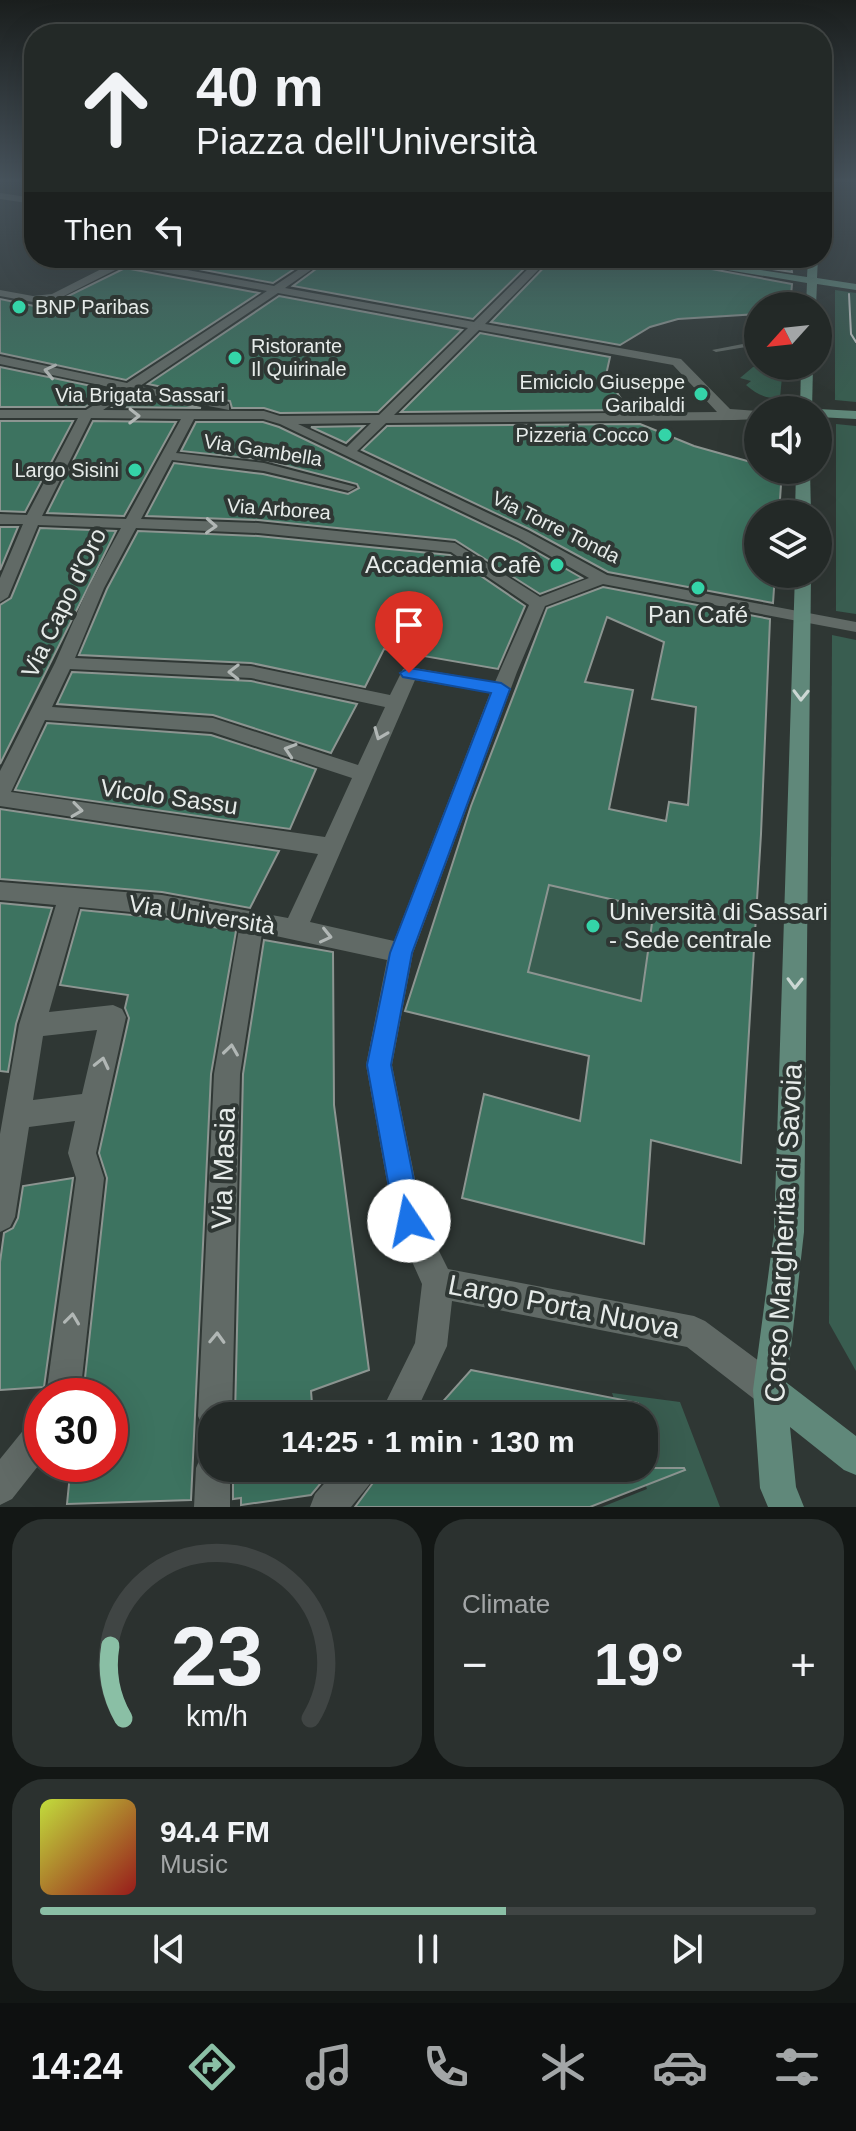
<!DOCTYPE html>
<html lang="en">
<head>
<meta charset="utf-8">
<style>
	:root { --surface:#232927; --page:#2b312f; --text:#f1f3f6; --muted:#a3a6a7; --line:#404544; --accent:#8abfa5 }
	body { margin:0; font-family:Helvetica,sans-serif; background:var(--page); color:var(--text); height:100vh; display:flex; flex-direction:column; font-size:30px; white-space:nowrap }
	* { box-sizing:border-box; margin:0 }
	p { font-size:26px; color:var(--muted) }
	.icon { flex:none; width:44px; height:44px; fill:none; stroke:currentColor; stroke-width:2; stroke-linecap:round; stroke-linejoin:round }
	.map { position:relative; height:1507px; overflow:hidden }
	.drawer { display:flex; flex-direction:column; gap:12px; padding:12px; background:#131715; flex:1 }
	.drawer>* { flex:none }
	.hud { position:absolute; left:24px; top:24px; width:808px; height:244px; border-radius:32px; box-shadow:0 8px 32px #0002,0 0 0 2px var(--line); background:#232927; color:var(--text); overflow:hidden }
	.needle { width:52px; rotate:243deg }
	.controls { position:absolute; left:744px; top:292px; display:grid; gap:16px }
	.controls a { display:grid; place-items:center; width:88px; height:88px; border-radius:50%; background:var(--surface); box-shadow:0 8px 32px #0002,0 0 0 2px var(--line); font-size:40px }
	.speed { position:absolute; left:24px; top:1378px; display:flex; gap:16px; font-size:40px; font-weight:700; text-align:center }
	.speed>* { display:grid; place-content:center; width:104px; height:104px; border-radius:50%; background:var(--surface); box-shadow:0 8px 32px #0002,0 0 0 2px var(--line); line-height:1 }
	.speed .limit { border:12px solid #d22; background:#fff; color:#111 }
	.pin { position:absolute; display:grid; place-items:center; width:68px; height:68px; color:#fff; margin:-82px -34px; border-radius:50% 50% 50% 0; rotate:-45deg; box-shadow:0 0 8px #0007 }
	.pin .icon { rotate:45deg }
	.me { position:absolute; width:88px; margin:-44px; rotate:349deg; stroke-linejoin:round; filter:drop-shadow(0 0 6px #0008) }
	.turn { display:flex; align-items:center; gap:28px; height:168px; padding:0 40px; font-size:36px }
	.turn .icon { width:104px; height:104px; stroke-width:2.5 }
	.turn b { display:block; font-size:56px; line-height:68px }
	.then { display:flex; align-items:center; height:76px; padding:0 40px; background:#0003; gap:16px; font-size:30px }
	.big { font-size:60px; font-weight:800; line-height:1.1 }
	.drawer .card { flex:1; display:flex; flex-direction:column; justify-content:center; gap:12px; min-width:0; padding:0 28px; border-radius:32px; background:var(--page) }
	.drawer .dial { align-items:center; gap:0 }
	.dial svg { height:208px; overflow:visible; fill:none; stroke:var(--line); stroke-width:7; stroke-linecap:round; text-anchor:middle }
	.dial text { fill:var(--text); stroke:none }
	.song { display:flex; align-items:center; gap:24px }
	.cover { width:96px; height:96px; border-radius:12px; background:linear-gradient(135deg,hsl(70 70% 55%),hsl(0 70% 35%)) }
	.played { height:8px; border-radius:4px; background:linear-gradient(90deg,var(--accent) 60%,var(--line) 60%) }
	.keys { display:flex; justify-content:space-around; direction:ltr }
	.heat { display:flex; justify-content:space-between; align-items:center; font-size:44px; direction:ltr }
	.drawer .tiles { flex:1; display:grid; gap:12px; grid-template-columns:1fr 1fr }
	.card:last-child { grid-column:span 2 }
	.trip { position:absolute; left:198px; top:1402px; width:460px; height:80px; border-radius:32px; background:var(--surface); box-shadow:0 8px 32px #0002,0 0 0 2px var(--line); font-weight:800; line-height:80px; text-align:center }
	.tab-bar { display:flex; height:128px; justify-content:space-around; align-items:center; background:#0e1010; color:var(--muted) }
	.tab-bar .icon { width:56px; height:56px }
	.tab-bar .active { color:var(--accent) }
	.tab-bar b { font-size:36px; color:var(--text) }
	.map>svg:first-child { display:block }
	.green { fill:#395d50 }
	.building { fill:#3d7360; stroke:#8c9591; stroke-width:2; fill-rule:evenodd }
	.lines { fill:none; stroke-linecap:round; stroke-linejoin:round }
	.lane { fill:#616a66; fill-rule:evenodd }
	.street { fill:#616a66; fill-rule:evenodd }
	.secondary { fill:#60887a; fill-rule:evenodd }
	.tram { stroke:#c7ccca; stroke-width:2 }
	.oneway { stroke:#b1b7b5 }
	.oneway2 { stroke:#cbd7d3 }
	.route { fill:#1a73e8; stroke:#114b97; stroke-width:2 }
	.poi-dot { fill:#34d4a8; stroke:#2f3734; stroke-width:3 }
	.labels { text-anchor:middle; stroke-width:8; stroke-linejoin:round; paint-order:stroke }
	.far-poi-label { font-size:20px; fill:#e6ebe9; stroke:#2f3734; text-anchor:end }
	.far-street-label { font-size:20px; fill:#e6ebe9; stroke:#2f3734 }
	.poi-label { font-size:24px; fill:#e6ebe9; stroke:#2f3734; text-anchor:end }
	.street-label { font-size:24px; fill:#e6ebe9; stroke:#2f3734 }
	.near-street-label { font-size:28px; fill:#e6ebe9; stroke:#2f3734 }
</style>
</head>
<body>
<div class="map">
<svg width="856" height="1507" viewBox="0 0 856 1507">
	<rect width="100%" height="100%" fill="#2f3734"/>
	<g class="green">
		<polygon points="835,290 856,293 856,402 835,400"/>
		<path d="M783 366 780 398C766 399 756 394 746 385L751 381 740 378 753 367Z"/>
		<polygon points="836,424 856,426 856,614 836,611"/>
		<polygon points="832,635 856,640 856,1371 829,1323"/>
		<polygon points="549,885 654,909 641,1001 528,972"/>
		<polygon points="612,1393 680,1402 720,1507 602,1507 647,1489 639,1468 644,1468 644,1416 620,1416"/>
	</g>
	<g class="building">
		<polygon points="140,258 311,258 273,283"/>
		<polygon points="331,258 535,258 473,319 293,286"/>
		<polygon points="553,258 652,258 792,284 790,306 758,306 758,314 678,319 650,327 620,345 491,322"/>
		<polygon points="700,258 734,258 791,266 792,272"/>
		<polygon points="125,268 259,293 126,380 0,353 0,299 44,308"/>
		<polygon points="279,296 462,330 378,412 280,413 264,408 232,408 230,401 148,384"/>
		<polygon points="480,333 610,357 606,375 628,410 401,412"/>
		<polygon points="0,367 111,390 85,407 0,407"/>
		<polygon points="132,394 201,408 113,407"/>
		<polygon points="0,421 73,421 25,512 0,511"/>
		<polygon points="93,421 176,422 124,516 47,513"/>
		<polygon points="196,422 263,422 279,427 517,541 582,578 540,594 455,540 258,520 146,516 174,463 263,474 348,494 359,488 357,484 265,460 181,451"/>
		<polygon points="640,424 694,446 758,464 758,470 782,470 779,514 758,514 758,574 775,574 773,603 608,572 529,529 362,450 387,426"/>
		<polygon points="364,426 346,443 311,427"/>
		<polygon points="0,527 18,527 0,570"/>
		<polygon points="40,528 116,531 0,764 0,605 11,598"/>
		<polygon points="138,531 258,536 450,555 525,606 498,669 384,649 365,687 251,663 79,655 107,589"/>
		<path d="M603 587 770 619 761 834 741 1163 651 1140 644 1244 462 1198 484 1094 580 1121 589 1056 405 1011 471 806 547 608ZM607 617 664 642 652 699 696 707 688 805 669 802 666 821 609 809 633 690 585 682ZM549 885 654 909 641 1001 528 972Z"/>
		<polygon points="72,672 251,681 357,704 331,753 213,715 57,704"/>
		<polygon points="47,723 211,735 316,769 290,829 15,790"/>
		<polygon points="0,809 279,851 250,908 162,892 0,879"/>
		<polygon points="0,903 52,908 16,1024 8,1072 0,1071"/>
		<polygon points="81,910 162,918 236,931 211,1074 191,1500 67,1504 71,1464 110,1464 110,1396 83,1396 107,1178 99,1153 129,1018 125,1008 128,995 60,985"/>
		<polygon points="264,940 333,952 334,1105 369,1370 311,1391 313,1416 235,1416 243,1074"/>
		<polygon points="73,1178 44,1387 0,1390 0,1262 4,1233 13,1228 18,1218 23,1186"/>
		<polygon points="471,1370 638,1403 637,1416 430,1416"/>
		<polygon points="233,1468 319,1468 321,1483 311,1495 241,1505 241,1498 233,1499"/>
		<polygon points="384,1468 684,1468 685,1470 590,1507 355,1507"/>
	</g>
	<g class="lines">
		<polygon class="lane" points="758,341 758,345 716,352 712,350"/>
		<g class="street">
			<polygon points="0,193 34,198 34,204 0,199"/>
			<path d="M123 258 274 286 316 258H328L285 288 474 322 539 258H550L485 324 681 359 730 409 758 411V419L735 420 386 423 357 451 528 532 607 575 856 622V632L603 584 545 606 517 672 413 953 392 1065 423 1219 448 1269 694 1316 705 1321 782 1378 787 1390 782 1402 770 1407 758 1402 687 1347 452 1301 447 1346 414 1416H379L415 1343 422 1284 394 1221 366 1065 387 960 262 933 240 1074 232 1416H212V1432L203 1428 198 1416 214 1074 239 929 162 915 79 907 49 1012 113 1005 122 1009 126 1017 96 1153 104 1178 80 1396H46L76 1178 68 1153 75 1121 29 1127 15 1217 10 1227 0 1232V1134L19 1025 56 905 0 900V882L162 895 288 918 318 854 0 806V771L55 663 88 588 121 528 38 525 8 597 0 602V578L23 524H0V514L27 515 78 418H0V410H86L119 389 0 364V356L127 383 267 291 125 265 58 299 33 302 0 296V290L33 296 52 294ZM278 293 468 328 379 415 280 416 264 411 103 410 131 391 229 410V404L140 386ZM479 330 673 365 717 412 394 415ZM91 418 181 419 126 519 42 516ZM194 419H263L280 424 518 538 589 578 540 597 455 543 258 523 141 519 172 460 264 471 349 491 356 487 264 463 176 453ZM371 423 347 447 298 424ZM136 528 258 533 451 552 529 605 495 682 409 667 403 669 390 695 251 666 75 658 104 588ZM70 669 251 678 385 707 358 765 213 718 52 707ZM415 680 490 693 394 941 310 922ZM45 720 212 732 352 778 325 837 11 792ZM97 1030 82 1094 33 1100 43 1036Z"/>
			<polygon points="42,1417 42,1461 12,1499 0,1505 0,1459 30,1422"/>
			<polygon points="212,1451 212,1468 230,1468 230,1507 194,1507 196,1468 201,1456"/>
			<polygon points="338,1468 378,1468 373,1480 351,1507 310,1507 315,1494"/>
		</g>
		<g class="secondary">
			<polygon points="655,258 680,258 807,277 808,258 818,258 817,278 856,284 856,290 817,284 816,306 806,306 807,283"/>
			<polygon points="801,366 813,366 812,410 800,410"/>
			<polygon points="818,409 856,411 856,419 818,417 818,410 814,410"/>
			<polygon points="796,470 810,470 811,514 795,514"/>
			<polygon points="795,574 811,574 804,1232 787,1383 856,1436 856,1475 844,1470 790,1427 796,1487 804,1507 768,1507 760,1488 753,1390 774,1232"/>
		</g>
		<polyline class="tram" points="849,294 851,334 856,342"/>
	</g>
	<defs><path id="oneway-chevron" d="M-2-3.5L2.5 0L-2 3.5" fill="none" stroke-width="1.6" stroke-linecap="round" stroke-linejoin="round" transform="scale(2)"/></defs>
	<g class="oneway">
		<use href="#oneway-chevron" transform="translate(50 371) rotate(-167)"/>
		<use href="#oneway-chevron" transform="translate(134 416) rotate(1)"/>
		<use href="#oneway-chevron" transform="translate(211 526) rotate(3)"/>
		<use href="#oneway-chevron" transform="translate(234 672) rotate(-179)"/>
		<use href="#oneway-chevron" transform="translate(380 734) rotate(112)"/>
		<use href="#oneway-chevron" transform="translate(290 750) rotate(-162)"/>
		<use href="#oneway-chevron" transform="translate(77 810) rotate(8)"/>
		<use href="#oneway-chevron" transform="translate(326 936) rotate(13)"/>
		<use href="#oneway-chevron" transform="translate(231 1050) rotate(-82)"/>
		<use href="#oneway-chevron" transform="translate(102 1063) rotate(-77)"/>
		<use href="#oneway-chevron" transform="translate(72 1319) rotate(-83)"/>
		<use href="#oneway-chevron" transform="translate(217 1338) rotate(-88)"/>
	</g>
	<g class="oneway2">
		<use href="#oneway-chevron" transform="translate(801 695) rotate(91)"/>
		<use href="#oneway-chevron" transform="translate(795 983) rotate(91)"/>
	</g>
	<linearGradient id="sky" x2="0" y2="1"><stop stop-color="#1a1e1d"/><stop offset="0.46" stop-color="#47535c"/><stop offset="1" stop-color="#47535c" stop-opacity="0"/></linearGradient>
	<rect width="856" height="392" fill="url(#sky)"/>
	<polygon class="route" points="409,668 501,683 510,689 412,953 391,1065 422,1221 418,1231 409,1234 399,1231 395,1221 367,1065 390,953 491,693 403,677 400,673"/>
	<g class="poi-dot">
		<circle cx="19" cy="307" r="8"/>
		<circle cx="235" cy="358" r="8"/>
		<circle cx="701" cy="394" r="8"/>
		<circle cx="665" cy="435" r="8"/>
		<circle cx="135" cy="470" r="8"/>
		<circle cx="557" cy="565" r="8"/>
		<circle cx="698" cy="588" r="8"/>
		<circle cx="593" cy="926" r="8"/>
	</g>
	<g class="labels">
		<g class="far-poi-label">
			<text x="35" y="314" text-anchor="start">BNP Paribas</text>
			<text x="251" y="353" text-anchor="start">Ristorante<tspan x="251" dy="23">Il Quirinale</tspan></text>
			<text x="685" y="389">Emiciclo Giuseppe<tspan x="685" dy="23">Garibaldi</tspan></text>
			<text x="649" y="442">Pizzeria Cocco</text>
			<text x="119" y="477">Largo Sisini</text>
		</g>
		<g class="far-street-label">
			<text x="140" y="402">Via Brigata Sassari</text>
			<text transform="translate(263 450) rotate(9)" y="7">Via Gambella</text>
			<text transform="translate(279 509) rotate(4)" y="7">Via Arborea</text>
			<text transform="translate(556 527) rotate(26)" y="7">Via Torre Tonda</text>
		</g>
		<g class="poi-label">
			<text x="541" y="573">Accademia Cafè</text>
			<text x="698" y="623" text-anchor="middle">Pan Café</text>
			<text x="609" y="920" text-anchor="start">Università di Sassari<tspan x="609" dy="28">- Sede centrale</tspan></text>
		</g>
		<g class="street-label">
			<text transform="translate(64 603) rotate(-64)" y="8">Via Capo d'Oro</text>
			<text transform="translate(169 797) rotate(8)" y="8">Vicolo Sassu</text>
			<text transform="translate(202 915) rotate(9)" y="8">Via Università</text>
		</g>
		<g class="near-street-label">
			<text transform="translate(223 1168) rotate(-88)" y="10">Via Masia</text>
			<text transform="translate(783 1233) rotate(-87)" y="10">Corso Margherita di Savoia</text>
			<text transform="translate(564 1306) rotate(11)" y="10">Largo Porta Nuova</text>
		</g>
	</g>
</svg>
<div class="controls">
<a><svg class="needle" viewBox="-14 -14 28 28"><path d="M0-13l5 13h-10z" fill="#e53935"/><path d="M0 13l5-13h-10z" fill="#a3a6a7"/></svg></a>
<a><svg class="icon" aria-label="sound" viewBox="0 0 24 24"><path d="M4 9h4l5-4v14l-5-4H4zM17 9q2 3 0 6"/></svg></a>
<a><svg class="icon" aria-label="layers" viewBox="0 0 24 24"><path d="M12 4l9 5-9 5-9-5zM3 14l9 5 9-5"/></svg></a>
</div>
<div class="speed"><div class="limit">30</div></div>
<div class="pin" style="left:409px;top:673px;background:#d93025"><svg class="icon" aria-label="arrive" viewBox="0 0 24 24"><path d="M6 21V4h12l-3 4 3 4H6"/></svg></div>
<svg class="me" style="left:409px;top:1221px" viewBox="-20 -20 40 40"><circle r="19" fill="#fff"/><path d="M0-13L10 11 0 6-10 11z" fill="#1a73e8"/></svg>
<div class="trip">14:25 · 1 min · 130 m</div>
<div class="hud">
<div class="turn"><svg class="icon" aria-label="ahead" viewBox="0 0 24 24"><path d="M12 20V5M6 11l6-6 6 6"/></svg><div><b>40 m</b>Piazza dell'Università</div></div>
<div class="then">Then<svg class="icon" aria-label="left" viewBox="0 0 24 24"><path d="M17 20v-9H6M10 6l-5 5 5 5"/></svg></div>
</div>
</div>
<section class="drawer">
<div class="tiles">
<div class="card dial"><svg viewBox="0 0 100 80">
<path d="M14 69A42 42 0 1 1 86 69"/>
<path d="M14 69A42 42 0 0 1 9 41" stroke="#8abfa5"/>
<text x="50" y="56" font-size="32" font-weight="700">23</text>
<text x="50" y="72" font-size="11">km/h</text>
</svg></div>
<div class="card"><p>Climate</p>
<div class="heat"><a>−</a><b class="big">19°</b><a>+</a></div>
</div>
<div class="card">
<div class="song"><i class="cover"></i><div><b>94.4 FM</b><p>Music</p></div></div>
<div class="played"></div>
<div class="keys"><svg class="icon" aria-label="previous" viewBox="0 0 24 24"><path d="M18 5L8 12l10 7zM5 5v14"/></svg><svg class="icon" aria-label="pause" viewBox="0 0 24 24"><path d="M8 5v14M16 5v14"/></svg><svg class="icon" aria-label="next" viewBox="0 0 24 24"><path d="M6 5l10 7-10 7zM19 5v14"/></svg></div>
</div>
</div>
</section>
<nav class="tab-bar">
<b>14:24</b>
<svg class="icon active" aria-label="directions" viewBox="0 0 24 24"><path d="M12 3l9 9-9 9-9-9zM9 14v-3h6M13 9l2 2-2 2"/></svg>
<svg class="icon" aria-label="music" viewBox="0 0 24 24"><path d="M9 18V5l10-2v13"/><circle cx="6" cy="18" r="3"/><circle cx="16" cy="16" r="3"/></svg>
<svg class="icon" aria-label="phone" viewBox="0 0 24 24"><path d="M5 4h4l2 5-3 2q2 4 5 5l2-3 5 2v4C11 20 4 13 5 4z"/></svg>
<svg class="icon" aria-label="climate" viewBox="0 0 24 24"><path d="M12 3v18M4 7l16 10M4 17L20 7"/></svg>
<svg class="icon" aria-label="car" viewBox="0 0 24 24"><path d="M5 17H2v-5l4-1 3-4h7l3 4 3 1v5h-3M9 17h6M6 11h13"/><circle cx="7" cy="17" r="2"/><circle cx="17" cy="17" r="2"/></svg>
<svg class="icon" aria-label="filters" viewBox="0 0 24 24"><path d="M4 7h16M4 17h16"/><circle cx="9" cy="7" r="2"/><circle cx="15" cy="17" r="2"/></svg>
</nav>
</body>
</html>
